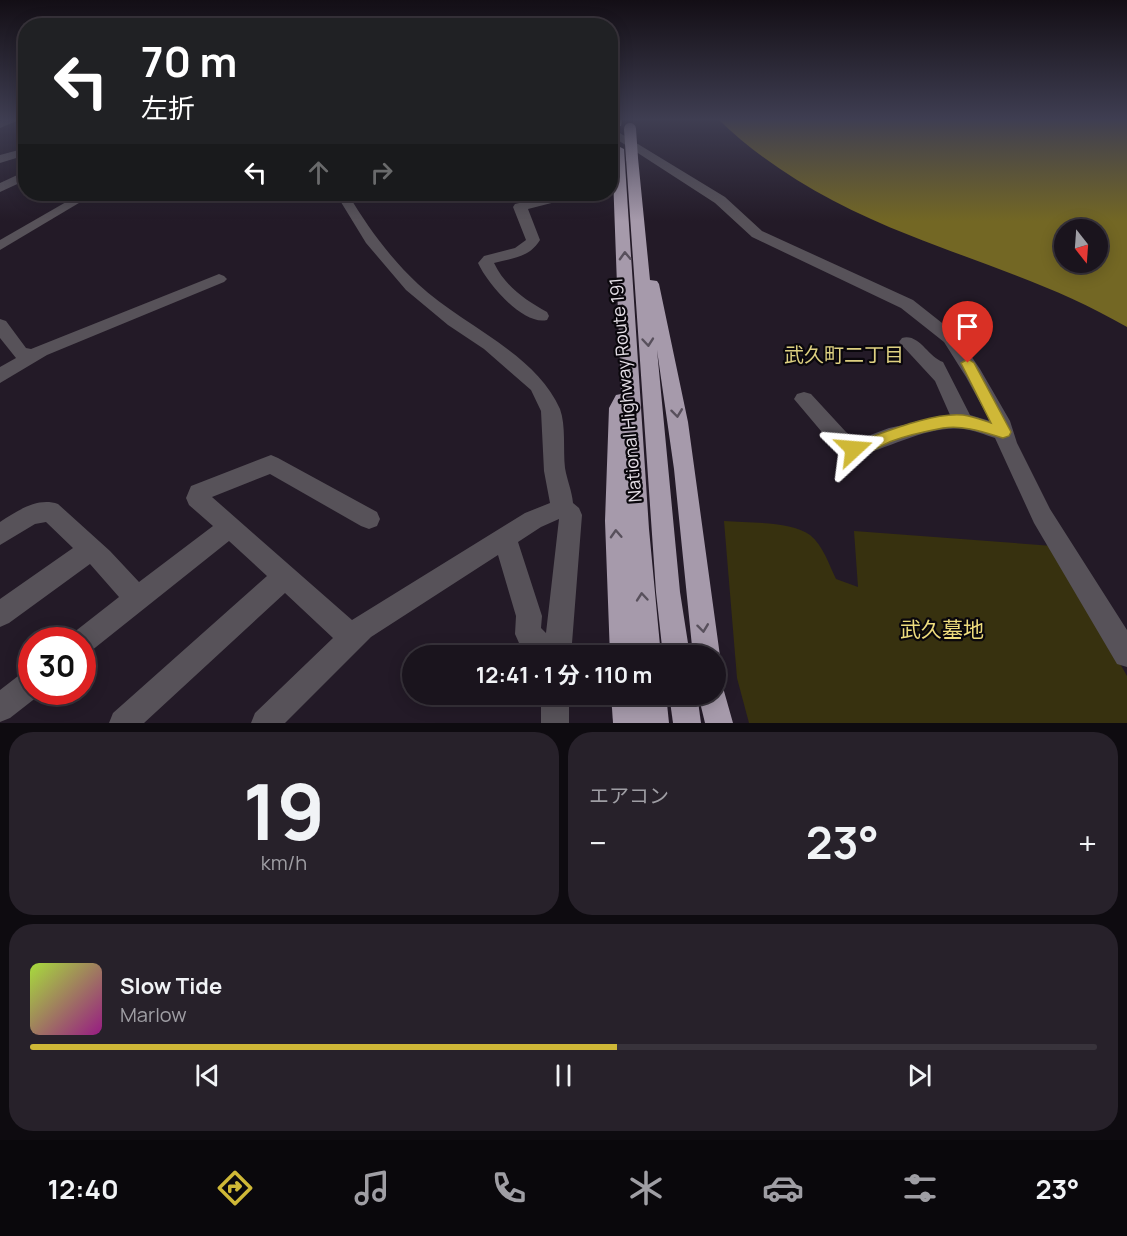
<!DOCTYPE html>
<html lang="ja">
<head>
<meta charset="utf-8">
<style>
	:root { --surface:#1a141d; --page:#27212a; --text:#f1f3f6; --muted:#9f9ea4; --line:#38333b; --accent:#cfb837 }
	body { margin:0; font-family:Manrope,"Noto Sans JP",sans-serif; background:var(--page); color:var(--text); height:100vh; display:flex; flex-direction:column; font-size:22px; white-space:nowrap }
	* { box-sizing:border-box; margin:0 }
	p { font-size:20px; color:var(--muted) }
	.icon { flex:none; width:33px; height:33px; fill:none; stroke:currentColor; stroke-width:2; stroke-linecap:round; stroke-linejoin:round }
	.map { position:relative; height:723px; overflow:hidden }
	.panel { display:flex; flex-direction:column; gap:9px; padding:9px; background:#0e0b10; flex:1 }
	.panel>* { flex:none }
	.top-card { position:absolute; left:18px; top:18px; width:600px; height:183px; border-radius:24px; box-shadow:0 3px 15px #0003,0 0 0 2px var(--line); background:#202124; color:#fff; overflow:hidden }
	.needle { width:39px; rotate:163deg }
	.buttons { position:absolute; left:1054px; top:219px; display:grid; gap:12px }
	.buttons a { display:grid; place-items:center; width:54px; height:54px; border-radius:50%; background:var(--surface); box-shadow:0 3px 15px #0003,0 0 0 2px var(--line); font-size:30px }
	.speed { position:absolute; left:18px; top:627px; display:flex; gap:12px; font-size:30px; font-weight:700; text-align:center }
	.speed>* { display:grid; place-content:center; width:78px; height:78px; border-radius:50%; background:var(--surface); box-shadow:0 3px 15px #0003,0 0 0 2px var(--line); line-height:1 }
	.speed .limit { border:9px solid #d22; background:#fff; color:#111 }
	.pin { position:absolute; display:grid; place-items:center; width:51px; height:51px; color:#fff; margin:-62px -26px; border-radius:50% 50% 50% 0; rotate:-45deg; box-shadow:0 0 6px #0007 }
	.pin .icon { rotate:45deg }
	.me { position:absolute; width:66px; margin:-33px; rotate:71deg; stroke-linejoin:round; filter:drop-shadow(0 0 4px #0008) }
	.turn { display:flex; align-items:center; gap:21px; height:126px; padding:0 24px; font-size:27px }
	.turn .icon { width:78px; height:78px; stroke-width:2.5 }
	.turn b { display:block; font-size:42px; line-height:51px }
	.lanes { display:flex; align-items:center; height:57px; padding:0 24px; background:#0003; justify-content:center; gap:30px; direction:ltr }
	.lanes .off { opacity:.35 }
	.big { font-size:45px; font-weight:700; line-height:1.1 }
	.panel .widget { flex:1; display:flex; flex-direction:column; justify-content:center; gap:9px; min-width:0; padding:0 21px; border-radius:24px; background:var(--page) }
	.panel .dial { align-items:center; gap:0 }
	.dial b { font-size:78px; line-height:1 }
	.song { display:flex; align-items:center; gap:18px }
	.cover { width:72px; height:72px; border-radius:9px; background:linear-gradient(135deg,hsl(80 70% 55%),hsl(310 70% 35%)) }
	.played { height:6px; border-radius:3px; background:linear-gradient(90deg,var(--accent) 55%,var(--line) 55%) }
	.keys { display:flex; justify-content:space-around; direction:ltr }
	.heat { display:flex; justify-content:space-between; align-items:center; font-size:33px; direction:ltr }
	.panel .tiles { flex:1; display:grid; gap:9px; grid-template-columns:1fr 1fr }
	.widget:last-child { grid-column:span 2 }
	.trip { position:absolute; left:402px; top:645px; width:324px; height:60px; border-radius:30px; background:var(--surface); box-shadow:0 3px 15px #0003,0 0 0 2px var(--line); font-weight:700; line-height:60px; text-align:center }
	.dock { display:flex; height:96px; justify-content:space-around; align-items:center; background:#0a080c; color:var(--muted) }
	.dock .icon { width:42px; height:42px }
	.dock .current { color:var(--accent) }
	.dock b { font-size:27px; color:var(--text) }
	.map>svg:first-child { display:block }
	.green { fill:#37310f }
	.water { fill:#736724; fill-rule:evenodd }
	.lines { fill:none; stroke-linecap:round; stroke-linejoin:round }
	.minor { fill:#575259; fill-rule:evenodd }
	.highway { fill:#a69aab; fill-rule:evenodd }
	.highway-bridge { stroke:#a69aab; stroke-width:12 }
	.oneway { stroke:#58505c }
	.route { fill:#cfb837; stroke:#877824; stroke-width:1.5 }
	.labels { text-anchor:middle; stroke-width:4.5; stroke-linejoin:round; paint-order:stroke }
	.street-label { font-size:18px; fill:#e6e0e8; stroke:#0a070c }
	.neighbourhood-label { font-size:20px; fill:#ded081; stroke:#0a070c }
	.near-park-label { font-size:21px; fill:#eedc7d; stroke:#0a070c }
</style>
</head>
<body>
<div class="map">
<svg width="1127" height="723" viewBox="0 0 1127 723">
	<rect width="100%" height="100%" fill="#231a27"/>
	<path class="green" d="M724 521C749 523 791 521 810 535 823 545 829 565 836 579L858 587 854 531 1053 546 1127 676V723H749L737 678Z"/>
	<path class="water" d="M719 120H1127V327C1057 286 984 265 909 235 840 208 773 172 719 120ZM1065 230H1098V262H1065Z"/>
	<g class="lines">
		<g class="minor">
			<polygon points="4,120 19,120 0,128 0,121"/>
			<path d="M610 127 725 197 762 231 913 300 956 334 980 369 1010 421 1017 443 1050 509 1127 630V667L1117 664 1034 523 995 438C985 435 974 430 963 429 928 425 888 449 854 457L832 444 794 399 797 394 804 392 811 394 846 432 857 440 889 428 950 415 935 381 899 342 902 338C919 333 928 357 943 362L970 415 990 421 966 377 944 342 901 308 752 237 715 203 610 135Z"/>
			<polygon points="26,148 26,155 0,163 0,155"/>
			<polygon points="26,171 26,180 0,192 0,183"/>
			<polygon points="80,194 94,194 0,250 0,240"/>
			<path d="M336 194H348C367 226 390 258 418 284 461 325 535 352 560 409 566 425 563 450 565 468 567 480 572 491 573 503L579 508 582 515 571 656H530L519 643 515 634 516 616 498 555 371 637 285 723H251L255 713 333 638 285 593 144 723H109L113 713 267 576 229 541 91 651 82 655V640H69L73 633 119 597 90 564 9 623 0 627V599L73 548 46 522 35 524 0 545V522C17 511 37 497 58 504L110 551 139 582 213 526 189 505 186 498 191 486 271 455 278 458 377 512 380 519 377 526 369 529 361 526 270 474 212 497 352 620 525 513 550 503 544 471 541 411 531 390 484 349 448 325 406 290 366 243ZM559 519 546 633 541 628 542 616 518 542 541 527Z"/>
			<path d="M557 194H576L575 197 528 209 540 240C529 258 512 258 494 263 505 286 525 300 547 312L549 316 547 320C523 326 487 283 478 263L484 256 515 248 526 240 513 207 515 204Z"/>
			<polygon points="219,274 224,276 227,279 224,282 47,355 0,383 0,367 16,358 0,338 0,319 6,321 26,348 31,349"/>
			<polygon points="32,669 32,692 42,693 10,718 0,722 0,690 22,673"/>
			<rect x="541" y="694" width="28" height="29"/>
		</g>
		<g class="highway">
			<polygon points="612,120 622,120 621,126 613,126"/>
			<polygon points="618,146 624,149 649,529 661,656 610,656 605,521 609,408 616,395 621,394 612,149"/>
			<polygon points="632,154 638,158 650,280 657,281 659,284 688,422 720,656 716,666 716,656 693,656 674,469 657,350 680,592 690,656 663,656 656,592 626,158"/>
			<polygon points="716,681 722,684 733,723 705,723 698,694 716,694"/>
			<polygon points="611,694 666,694 669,723 613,723"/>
			<polygon points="669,694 697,694 701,723 673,723"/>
		</g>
		<polyline class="highway-bridge" points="630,129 632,158"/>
	</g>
	<defs><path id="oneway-chevron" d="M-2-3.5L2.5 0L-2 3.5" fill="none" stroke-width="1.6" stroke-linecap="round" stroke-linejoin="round" transform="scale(1.5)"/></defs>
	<g class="oneway">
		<use href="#oneway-chevron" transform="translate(625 256) rotate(-92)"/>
		<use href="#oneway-chevron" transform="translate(648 342) rotate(85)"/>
		<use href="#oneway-chevron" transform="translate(677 413) rotate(83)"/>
		<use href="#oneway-chevron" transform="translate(616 534) rotate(-93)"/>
		<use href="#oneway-chevron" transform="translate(642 597) rotate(-95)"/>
		<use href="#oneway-chevron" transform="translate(703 628) rotate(83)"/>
	</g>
	<linearGradient id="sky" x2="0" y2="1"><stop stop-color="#130e15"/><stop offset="0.54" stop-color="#3f3e52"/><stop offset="1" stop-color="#3f3e52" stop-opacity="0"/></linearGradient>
	<rect width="1127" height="221" fill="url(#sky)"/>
	<path class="route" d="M968 359 974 363 1011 432 1009 436 1003 438C983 432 964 425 943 428 927 431 908 435 892 441 879 446 864 459 848 454L846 449 848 445C879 435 930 412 963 415 972 416 982 420 991 423L961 363Z"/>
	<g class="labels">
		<g class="street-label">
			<text transform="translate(626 390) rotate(-95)" y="6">National Highway Route 191</text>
		</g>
		<g class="neighbourhood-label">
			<text x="844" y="362">武久町二丁目</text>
		</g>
		<g class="near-park-label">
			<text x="942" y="637">武久墓地</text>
		</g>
	</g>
</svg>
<div class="buttons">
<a><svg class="needle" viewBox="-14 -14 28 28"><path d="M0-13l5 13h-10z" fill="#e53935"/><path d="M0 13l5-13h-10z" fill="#9f9ea4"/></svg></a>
</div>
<div class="speed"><div class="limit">30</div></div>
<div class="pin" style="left:968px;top:363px;background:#d93025"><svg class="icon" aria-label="arrive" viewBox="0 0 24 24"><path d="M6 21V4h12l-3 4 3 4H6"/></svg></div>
<svg class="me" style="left:854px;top:449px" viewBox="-20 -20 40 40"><path d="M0-17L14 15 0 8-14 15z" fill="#cfb837" stroke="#fff" stroke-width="4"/></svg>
<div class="trip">12:41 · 1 分 · 110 m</div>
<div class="top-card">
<div class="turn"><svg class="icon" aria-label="left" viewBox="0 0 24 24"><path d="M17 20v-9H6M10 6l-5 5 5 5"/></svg><div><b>70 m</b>左折</div></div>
<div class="lanes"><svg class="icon" aria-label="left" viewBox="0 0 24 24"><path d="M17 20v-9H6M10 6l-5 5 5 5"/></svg><svg class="icon off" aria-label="ahead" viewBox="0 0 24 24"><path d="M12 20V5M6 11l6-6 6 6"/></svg><svg class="icon off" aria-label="right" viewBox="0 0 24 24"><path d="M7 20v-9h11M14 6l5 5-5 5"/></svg></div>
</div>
</div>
<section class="panel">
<div class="tiles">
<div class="widget dial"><b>19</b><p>km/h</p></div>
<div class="widget"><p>エアコン</p>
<div class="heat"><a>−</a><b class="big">23°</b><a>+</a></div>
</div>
<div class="widget">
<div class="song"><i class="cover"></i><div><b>Slow Tide</b><p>Marlow</p></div></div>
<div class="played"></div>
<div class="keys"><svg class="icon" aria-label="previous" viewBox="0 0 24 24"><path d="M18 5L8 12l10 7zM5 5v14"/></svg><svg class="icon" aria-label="pause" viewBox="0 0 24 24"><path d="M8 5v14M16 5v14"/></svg><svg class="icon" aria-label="next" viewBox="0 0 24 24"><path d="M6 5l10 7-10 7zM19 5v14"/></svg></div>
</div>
</div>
</section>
<nav class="dock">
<b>12:40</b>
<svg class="icon current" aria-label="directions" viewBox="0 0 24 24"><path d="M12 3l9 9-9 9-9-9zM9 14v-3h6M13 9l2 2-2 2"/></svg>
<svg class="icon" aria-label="music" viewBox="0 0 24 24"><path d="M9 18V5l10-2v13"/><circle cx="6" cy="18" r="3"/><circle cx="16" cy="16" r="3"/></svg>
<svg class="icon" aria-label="phone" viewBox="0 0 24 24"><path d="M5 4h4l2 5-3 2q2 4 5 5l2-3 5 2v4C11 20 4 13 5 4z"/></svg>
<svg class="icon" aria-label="climate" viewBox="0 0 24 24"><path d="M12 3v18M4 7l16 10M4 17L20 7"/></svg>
<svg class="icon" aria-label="car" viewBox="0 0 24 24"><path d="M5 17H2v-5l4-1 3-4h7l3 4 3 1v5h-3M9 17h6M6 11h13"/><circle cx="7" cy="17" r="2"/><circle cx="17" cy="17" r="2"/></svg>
<svg class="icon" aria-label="filters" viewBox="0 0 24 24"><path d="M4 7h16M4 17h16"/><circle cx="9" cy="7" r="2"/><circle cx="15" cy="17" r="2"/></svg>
<b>23°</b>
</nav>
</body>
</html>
